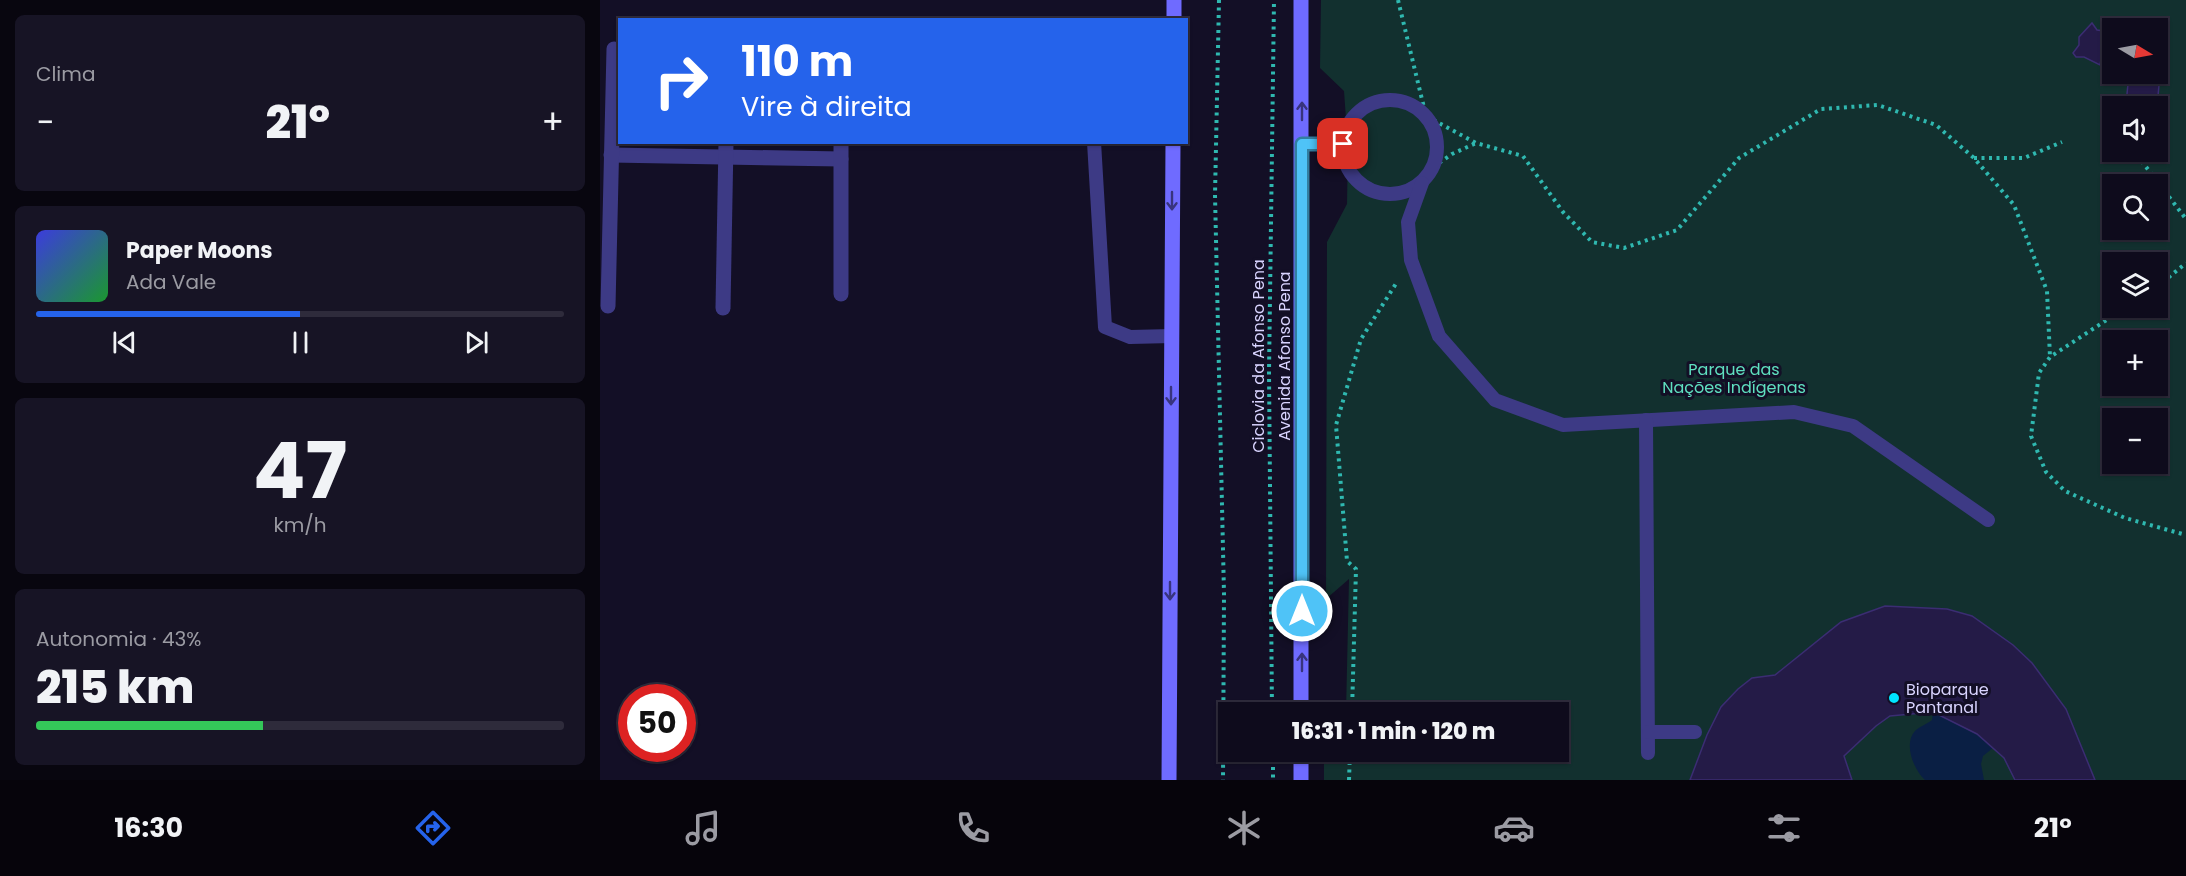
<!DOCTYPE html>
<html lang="pt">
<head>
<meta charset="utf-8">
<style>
	:root { --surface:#0e0b1c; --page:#171425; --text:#f1f3f6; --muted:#9b9ba3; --line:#2e2b3b; --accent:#2563eb }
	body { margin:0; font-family:Poppins,sans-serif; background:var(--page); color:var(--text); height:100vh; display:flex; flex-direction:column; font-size:22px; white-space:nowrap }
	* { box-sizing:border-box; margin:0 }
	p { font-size:20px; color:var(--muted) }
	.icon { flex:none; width:33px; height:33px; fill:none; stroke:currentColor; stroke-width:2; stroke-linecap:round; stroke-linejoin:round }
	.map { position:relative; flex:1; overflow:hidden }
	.details { display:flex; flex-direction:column; gap:15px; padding:15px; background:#08060f; width:600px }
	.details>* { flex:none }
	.banner { position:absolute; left:18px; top:18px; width:570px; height:126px; border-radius:0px; box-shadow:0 2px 4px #0004,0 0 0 2px var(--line); background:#2563eb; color:#fff; overflow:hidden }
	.needle { width:39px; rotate:100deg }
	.tools { position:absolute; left:1502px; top:18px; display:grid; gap:12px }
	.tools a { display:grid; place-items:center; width:66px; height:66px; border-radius:0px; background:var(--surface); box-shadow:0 2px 4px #0004,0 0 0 2px var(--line); font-size:30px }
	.speed { position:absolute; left:18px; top:684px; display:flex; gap:12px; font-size:30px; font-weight:700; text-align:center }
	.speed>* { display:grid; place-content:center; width:78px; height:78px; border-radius:50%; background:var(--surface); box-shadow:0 2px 4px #0004,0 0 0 2px var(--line); line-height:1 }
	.speed .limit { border:9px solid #d22; background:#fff; color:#111 }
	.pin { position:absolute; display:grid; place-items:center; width:51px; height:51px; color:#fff; margin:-26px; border-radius:12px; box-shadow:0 3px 9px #0006 }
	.me { position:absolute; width:66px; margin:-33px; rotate:0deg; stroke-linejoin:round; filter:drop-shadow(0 0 4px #0008) }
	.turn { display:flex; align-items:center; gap:21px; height:126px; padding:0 24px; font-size:27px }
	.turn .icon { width:78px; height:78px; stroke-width:2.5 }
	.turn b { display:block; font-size:42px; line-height:51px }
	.big { font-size:45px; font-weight:800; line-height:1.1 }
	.details .widget { flex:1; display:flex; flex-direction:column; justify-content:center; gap:9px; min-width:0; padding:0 21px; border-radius:9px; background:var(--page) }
	.details .dial { align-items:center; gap:0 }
	.dial b { font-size:78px; line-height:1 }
	.song { display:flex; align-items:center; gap:18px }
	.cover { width:72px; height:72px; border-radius:9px; background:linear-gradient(135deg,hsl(240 70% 55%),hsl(130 70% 35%)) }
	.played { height:6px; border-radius:3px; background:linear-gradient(90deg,var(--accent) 50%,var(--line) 50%) }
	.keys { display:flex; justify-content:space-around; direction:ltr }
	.heat { display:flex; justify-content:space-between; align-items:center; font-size:33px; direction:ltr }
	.charge { height:9px; border-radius:4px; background:linear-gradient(90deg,#34c759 43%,var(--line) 0) }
	.trip { position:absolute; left:618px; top:702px; width:351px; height:60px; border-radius:0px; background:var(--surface); box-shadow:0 2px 4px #0004,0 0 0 2px var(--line); font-weight:800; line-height:60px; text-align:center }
	.dock { display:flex; height:96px; justify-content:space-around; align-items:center; background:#06040b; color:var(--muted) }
	.dock .icon { width:42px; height:42px }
	.dock .active { color:var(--accent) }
	.dock b { font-size:27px; color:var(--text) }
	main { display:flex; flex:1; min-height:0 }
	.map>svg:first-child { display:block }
	.green { fill:#12302f; fill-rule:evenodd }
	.water { fill:#0a1f44 }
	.building { fill:#241b47; stroke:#3b2d73; stroke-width:1.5 }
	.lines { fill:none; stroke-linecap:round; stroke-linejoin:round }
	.path { stroke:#2fb8b0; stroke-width:4; stroke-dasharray:3 4.5; stroke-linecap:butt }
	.lane { stroke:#3d3a85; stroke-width:14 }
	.street { stroke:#3d3a85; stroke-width:15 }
	.secondary { stroke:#6f6bff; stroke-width:15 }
	.oneway { stroke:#38347d }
	.route-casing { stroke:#337fa1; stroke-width:15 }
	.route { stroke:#4fc3f7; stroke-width:10 }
	.poi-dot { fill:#00e5ff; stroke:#130f26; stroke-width:2 }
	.labels { text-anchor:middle; stroke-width:6; stroke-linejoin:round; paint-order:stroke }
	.street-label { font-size:16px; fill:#d9d4ff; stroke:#130f26 }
	.park-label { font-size:16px; fill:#5fe0c0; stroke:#130f26 }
	.poi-label { font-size:16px; fill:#d9d4ff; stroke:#130f26; text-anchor:start }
</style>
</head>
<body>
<main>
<section class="details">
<div class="widget"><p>Clima</p>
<div class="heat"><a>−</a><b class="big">21°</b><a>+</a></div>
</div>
<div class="widget">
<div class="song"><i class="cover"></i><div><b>Paper Moons</b><p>Ada Vale</p></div></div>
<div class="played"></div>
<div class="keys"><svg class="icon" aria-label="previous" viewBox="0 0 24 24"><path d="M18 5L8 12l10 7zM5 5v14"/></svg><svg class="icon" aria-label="pause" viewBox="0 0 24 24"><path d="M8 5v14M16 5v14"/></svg><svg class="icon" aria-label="next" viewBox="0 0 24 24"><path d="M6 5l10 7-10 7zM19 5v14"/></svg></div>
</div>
<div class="widget dial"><b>47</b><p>km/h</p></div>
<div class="widget"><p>Autonomia · 43%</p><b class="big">215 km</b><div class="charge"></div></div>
</section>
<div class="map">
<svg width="1586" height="780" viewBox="0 0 1586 780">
	<rect width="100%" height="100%" fill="#130f26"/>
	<path class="green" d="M721 0H1586V780H724V759L745 756 746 752H958V712H746L749 579 726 599 727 242 747 204 748 147 744 91 720 68ZM1512 28H1557V74H1512ZM1512 106H1557V152H1512ZM1512 184H1557V230H1512ZM1512 262H1557V308H1512ZM1512 340H1557V386H1512ZM1512 418H1557V464H1512Z"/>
	<path class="water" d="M1333 712 1377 734 1393 748 1383 756 1381 764 1384 780H1325C1314 770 1303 744 1315 731 1320 726 1327 724 1332 720Z"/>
	<g class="building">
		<polygon points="1492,23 1497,30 1512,32 1512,56 1501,59 1500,65 1484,57 1476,57 1473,53 1479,45 1479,37"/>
		<polygon points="1529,74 1560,74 1557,107 1526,104"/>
		<polygon points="1285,606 1347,609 1372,616 1413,645 1432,663 1466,709 1495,780 1415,780 1404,758 1377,734 1333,712 1290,716 1276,726 1244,756 1252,780 1090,780 1107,735 1121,707 1138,689 1152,678 1175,675 1241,622"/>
	</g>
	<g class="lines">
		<g class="path">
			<polyline points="619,0 615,195 624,594 623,780"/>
			<polyline points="798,0 826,116 876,143 923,156 963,212 992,242 1024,248 1077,230 1139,158 1221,109 1278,105 1336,125 1374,158 1414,205 1447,291 1450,357"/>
			<polyline points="1537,155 1586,219"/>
			<polyline points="1374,158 1424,158 1462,142"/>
			<polyline points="833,167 852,154 876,143"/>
			<polyline points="1557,287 1586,263"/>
			<polyline points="1525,308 1450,357 1439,373 1431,436 1446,472 1465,491 1525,518 1586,535"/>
			<polyline points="672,712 669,372 674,0"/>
			<polyline points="752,712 756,569 747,561 736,425 761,339 797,282"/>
			<polyline points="673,752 673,780"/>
			<polyline points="749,780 750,752"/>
		</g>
		<g class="lane">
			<circle cx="790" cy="147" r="47"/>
			<polyline points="494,142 505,327 530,337 572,336"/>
			<polyline points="702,144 743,144"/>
			<polyline points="822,183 808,222 811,260 839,336 895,400 963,425 1194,412 1253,426 1388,520"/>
			<polyline points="1046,420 1048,753"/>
			<polyline points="1049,732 1095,732"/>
		</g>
		<g class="street">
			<polyline points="11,155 241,159"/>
			<polyline points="241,294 241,142"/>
			<polyline points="8,306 14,49"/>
			<polyline points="123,308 126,142"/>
		</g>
		<g class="secondary">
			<polyline points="701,0 701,712"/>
			<polyline points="574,20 574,0"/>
			<polyline points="569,780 573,142"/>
			<polyline points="701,780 701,752"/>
		</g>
	</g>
	<defs><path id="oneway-shaft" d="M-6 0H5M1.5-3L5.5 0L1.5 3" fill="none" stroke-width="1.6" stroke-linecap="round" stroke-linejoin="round" transform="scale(1.5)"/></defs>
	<g class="oneway">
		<use href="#oneway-shaft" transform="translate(702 111) rotate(-90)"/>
		<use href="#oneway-shaft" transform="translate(572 201) rotate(90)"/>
		<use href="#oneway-shaft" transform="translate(571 396) rotate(90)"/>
		<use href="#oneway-shaft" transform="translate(570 591) rotate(90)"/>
		<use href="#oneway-shaft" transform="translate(702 662) rotate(-90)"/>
	</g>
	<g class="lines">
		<defs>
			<polyline id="route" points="702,611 702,144 743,144"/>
		</defs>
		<use href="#route" class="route-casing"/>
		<use href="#route" class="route"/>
	</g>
	<circle class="poi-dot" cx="1294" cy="698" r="6"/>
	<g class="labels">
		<g class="street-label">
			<text transform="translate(658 356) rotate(-90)" y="6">Ciclovia da Afonso Pena</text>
			<text transform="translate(684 356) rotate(-90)" y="6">Avenida Afonso Pena</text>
		</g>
		<g class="park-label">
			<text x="1134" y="375">Parque das<tspan x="1134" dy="18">Nações Indígenas</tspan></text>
		</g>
		<g class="poi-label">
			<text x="1306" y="695">Bioparque<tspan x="1306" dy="18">Pantanal</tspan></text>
		</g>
	</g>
</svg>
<div class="tools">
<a><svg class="needle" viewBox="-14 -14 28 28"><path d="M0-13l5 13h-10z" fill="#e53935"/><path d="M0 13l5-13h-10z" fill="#9b9ba3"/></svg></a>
<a><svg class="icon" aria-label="sound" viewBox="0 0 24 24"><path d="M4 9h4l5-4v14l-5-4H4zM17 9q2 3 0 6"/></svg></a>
<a><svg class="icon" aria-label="search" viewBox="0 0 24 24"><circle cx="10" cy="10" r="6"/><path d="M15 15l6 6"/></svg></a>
<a><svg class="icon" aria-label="layers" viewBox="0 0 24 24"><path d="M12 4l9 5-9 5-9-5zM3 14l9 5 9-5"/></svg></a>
<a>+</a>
<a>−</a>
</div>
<div class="speed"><div class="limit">50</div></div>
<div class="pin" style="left:743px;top:144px;background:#d93025"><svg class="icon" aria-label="arrive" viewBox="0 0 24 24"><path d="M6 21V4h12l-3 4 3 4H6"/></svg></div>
<svg class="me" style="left:702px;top:611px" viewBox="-20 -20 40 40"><circle r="17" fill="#4fc3f7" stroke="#fff" stroke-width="3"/><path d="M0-11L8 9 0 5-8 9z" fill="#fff"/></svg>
<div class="trip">16:31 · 1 min · 120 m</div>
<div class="banner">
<div class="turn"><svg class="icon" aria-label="right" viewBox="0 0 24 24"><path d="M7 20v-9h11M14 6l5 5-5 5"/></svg><div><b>110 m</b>Vire à direita</div></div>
</div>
</div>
</main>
<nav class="dock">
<b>16:30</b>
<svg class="icon active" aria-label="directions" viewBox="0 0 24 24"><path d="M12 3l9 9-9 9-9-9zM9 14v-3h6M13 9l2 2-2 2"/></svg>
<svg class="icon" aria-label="music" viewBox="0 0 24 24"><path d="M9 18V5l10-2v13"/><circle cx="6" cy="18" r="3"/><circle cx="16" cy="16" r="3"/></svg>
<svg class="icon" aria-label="phone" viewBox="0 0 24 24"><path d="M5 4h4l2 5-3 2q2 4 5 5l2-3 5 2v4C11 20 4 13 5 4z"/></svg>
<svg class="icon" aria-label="climate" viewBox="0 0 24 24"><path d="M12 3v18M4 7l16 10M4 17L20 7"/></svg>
<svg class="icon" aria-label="car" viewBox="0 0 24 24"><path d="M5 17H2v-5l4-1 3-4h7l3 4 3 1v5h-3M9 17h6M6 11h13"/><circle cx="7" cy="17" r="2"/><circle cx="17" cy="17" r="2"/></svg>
<svg class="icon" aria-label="filters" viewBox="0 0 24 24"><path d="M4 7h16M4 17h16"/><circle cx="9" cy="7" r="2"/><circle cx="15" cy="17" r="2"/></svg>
<b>21°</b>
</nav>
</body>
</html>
